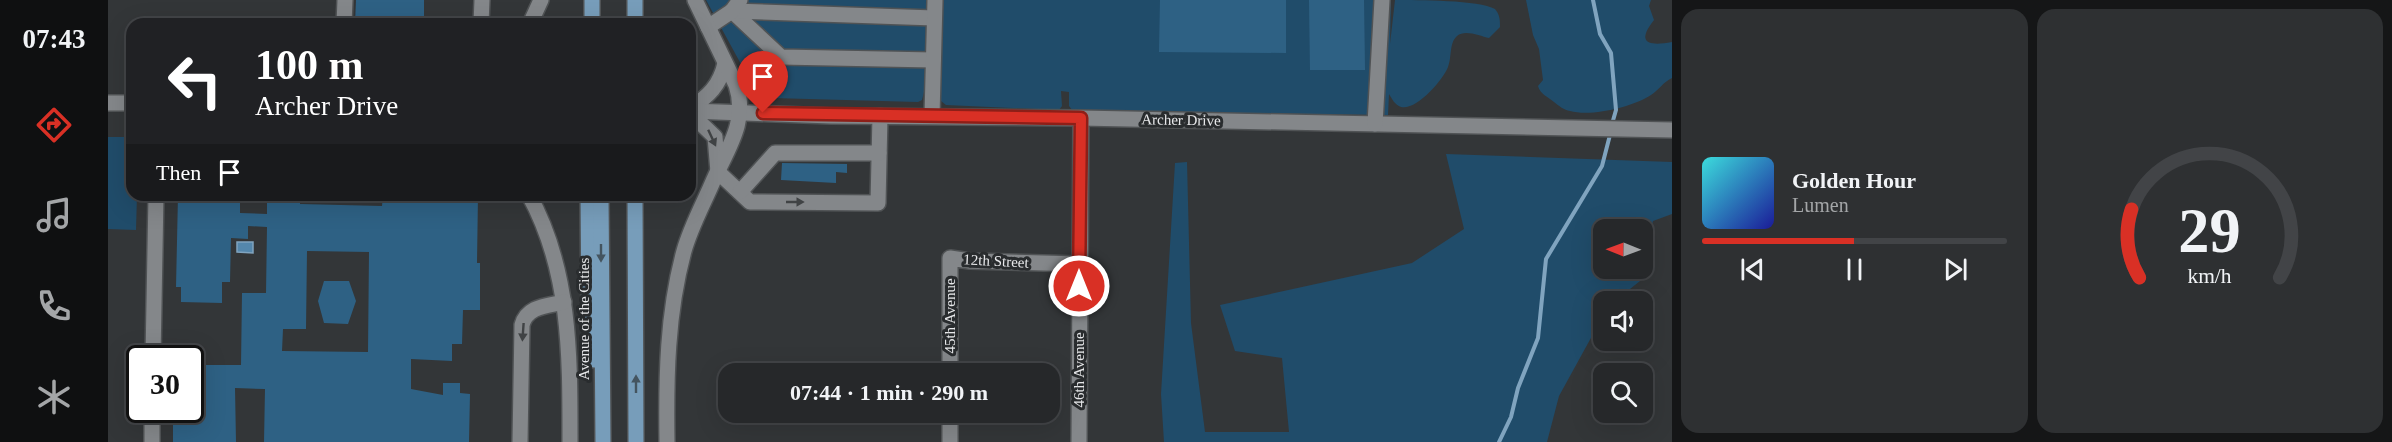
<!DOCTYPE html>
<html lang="en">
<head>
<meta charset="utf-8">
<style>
	:root { --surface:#26282a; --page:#2e3032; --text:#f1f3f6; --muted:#a4a6a8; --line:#424447; --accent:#d93025 }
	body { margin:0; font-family:"Times New Roman",serif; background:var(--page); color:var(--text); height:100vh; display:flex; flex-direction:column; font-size:22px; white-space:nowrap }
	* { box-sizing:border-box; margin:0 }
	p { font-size:20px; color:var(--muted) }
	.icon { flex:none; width:33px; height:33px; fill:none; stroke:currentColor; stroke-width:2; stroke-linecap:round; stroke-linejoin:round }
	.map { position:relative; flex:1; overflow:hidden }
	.panel { display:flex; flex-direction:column; gap:9px; padding:9px; background:#151617; width:720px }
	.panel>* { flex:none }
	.hud { position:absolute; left:18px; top:18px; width:570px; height:183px; border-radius:18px; box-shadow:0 6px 24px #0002,0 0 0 2px var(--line); background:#202124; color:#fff; overflow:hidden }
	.needle { width:39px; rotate:271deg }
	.tools { position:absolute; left:1485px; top:219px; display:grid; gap:12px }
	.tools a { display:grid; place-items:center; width:60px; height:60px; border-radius:12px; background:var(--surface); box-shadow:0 6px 24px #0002,0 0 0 2px var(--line); font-size:30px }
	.speed { position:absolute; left:18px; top:345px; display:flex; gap:12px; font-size:30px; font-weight:700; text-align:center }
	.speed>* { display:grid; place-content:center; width:78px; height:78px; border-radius:50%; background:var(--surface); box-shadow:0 6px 24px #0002,0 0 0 2px var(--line); line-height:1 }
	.speed .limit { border:3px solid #111; border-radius:9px; background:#fff; color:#111 }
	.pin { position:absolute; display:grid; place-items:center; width:51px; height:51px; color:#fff; margin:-62px -26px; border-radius:50% 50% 50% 0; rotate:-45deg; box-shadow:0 0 6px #0007 }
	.pin .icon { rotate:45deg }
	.me { position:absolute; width:66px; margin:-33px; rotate:0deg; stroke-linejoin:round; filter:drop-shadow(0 0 4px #0008) }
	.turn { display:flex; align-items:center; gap:21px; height:126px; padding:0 30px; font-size:27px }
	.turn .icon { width:78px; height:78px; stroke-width:2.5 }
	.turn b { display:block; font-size:42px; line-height:51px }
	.then { display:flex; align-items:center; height:57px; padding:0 30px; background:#0003; gap:12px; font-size:22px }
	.panel .card { flex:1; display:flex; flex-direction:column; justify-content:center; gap:9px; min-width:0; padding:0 21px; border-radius:18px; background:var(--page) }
	.panel .dial { align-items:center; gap:0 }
	.dial svg { height:156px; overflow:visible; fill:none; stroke:var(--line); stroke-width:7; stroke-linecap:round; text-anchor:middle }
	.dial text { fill:var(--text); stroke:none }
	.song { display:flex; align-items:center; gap:18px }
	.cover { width:72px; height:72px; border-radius:9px; background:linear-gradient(135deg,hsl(180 70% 55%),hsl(240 70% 35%)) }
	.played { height:6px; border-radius:3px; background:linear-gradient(90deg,var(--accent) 50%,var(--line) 50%) }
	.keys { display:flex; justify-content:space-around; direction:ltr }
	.panel .tiles { flex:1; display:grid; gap:9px; grid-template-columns:repeat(2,1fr) }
	.trip { position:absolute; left:610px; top:363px; width:342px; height:60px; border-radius:18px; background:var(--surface); box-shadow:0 6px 24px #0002,0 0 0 2px var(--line); font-weight:600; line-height:60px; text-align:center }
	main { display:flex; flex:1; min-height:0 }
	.tab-bar { display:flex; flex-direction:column; width:108px; justify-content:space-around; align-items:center; background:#0f1011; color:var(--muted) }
	.tab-bar .icon { width:42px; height:42px }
	.tab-bar .selected { color:var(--accent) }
	.tab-bar b { font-size:27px; color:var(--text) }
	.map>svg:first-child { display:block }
	.green { fill:#204c6a; fill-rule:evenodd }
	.water { fill:#5487ac; stroke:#80a4bf; stroke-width:1.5 }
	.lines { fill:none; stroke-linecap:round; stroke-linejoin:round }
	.stream { stroke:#80a4bf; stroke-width:4 }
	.building { fill:#2e6184; fill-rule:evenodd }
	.minor-casing { stroke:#505355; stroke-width:18 }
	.major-casing { stroke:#505355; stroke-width:18 }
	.minor { stroke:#84878a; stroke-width:15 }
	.major { stroke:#779dba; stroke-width:15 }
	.oneway { fill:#404345 }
	.oneway2 { fill:#44545f }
	.route-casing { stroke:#8d1f18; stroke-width:15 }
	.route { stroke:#d93025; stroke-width:10 }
	.labels { text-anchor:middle; stroke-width:6; stroke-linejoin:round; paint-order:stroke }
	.street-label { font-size:15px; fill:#e7e8ea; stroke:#292c2e }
</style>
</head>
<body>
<main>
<nav class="tab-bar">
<b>07:43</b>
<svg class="icon selected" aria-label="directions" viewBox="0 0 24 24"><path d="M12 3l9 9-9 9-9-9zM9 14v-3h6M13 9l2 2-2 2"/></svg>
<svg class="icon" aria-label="music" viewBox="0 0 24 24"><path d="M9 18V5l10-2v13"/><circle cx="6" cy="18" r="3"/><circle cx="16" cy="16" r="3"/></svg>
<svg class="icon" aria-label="phone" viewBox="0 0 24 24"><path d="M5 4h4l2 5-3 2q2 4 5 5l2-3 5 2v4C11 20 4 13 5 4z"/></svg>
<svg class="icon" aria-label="climate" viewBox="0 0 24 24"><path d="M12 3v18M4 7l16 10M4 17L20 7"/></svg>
</nav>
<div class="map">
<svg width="1564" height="442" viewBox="0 0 1564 442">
	<rect width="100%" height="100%" fill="#333638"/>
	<g class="green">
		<path d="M598 0H1283L1282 44 1287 0C1310 0 1371 0 1387 9 1392 15 1392 20 1392 27L1381 38C1372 36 1357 29 1349 36 1341 43 1344 57 1340 67 1335 80 1308 111 1293 107 1287 105 1284 99 1281 94L1280 115 965 111 961 106V92L953 91 954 106 951 110 838 105 833 101 832 90 817 88 814 100 810 102 664 98 662 94 650 92 640 77Z"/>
		<path d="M1418 0H1543L1541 6 1546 20C1527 44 1542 46 1564 42V78C1555 82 1551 90 1543 95 1525 107 1483 117 1462 111 1456 110 1451 106 1446 102 1440 97 1432 94 1430 86L1435 80 1431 49 1425 35Z"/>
		<polygon points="0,137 24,137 24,195 29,195 28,230 0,229"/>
		<path d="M1338 154 1564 162V214L1545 221 1532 281 1507 301 1496 302 1495 316 1451 396 1439 442H1056L1053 394 1067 163 1079 162 1083 323 1097 432H1181L1174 358 1127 351 1112 305 1304 263 1356 229ZM1496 230H1534V268H1496Z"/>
	</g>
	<polygon class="water" points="129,242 145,242 145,253 129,252"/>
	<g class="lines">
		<g class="stream">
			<polyline points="1485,0 1492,34 1503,53 1508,110 1504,124"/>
			<polyline points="1391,442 1403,417 1410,388 1430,338 1438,259 1494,166 1503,131"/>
		</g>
	</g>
	<g class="building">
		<polygon points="248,0 316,0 316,24 247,24"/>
		<polygon points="1052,0 1178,0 1178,53 1051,52"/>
		<polygon points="1201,0 1256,0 1257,70 1202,70"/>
		<polygon points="674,163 739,164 739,173 728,172 728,183 673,180"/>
		<path d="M70 195H132V213L159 214V195H192V204L274 206 275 195H370L369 263H372V310H355L354 344H344V361L303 359V389L335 395V383H352V393L362 394 361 442H156L157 389 127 388 128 442H65V410H82V365H133L134 293H158L159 227 140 226V239L123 238 122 282H114V303L73 302V287H68ZM199 251 261 252 260 352 174 351 175 329H198Z"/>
		<polygon points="216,281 241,281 248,301 240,324 216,323 210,301"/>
	</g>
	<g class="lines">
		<defs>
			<g id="minor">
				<polyline points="624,11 673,57 825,60"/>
				<polyline points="624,11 826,18"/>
				<polyline points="236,24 237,0"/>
				<polyline points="373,24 374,0"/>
				<polyline points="422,24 433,0"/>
				<polyline points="600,27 624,11 632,0"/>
				<polyline points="0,103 24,103"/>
				<path d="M582 109C600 96 612 86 617 63"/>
				<polyline points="582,111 723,116 973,118 1564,130"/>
				<polyline points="582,113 607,137 610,172 642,202 770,203 772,116"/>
				<polyline points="824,116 827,0"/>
				<polyline points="1267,124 1274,0"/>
				<polyline points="632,192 667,153 771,153"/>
				<path d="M421 195C463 271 462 358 462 442"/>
				<polyline points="45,358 48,195"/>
				<polyline points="842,374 842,258 862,261 971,264"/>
				<polyline points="842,412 842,442"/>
				<polyline points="44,442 44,410"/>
				<path d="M412 442 414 325C419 306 439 306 456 302"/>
				<path d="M559 442C558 378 559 313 576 251 583 226 596 203 606 179 620 148 640 121 628 85L587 0"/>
				<polyline points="971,442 973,118"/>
			</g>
			<g id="major">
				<polyline points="484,0 484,24"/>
				<polyline points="527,0 527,24"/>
				<polyline points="480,195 481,308 486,360"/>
				<polyline points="493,195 495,442"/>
				<polyline points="527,195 528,442"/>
			</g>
		</defs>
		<use href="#minor" class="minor-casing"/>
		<use href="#major" class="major-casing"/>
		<use href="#minor" class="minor"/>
		<use href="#major" class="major"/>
	</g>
	<defs><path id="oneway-solid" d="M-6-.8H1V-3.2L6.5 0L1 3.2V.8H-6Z" transform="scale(1.5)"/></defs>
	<g class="oneway">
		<use href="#oneway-solid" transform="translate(604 138) rotate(65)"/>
		<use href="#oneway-solid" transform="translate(687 202)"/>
		<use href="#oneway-solid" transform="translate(415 332) rotate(94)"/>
	</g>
	<g class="oneway2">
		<use href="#oneway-solid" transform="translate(493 253) rotate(90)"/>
		<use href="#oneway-solid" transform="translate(528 384) rotate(-90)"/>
	</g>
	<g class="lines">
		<defs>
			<polyline id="route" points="655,113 973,118 971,286"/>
		</defs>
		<use href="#route" class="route-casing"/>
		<use href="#route" class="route"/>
	</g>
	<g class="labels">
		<g class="street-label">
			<text transform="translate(1073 120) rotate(1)" y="5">Archer Drive</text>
			<text transform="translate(888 261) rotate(3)" y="5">12th Street</text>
			<text transform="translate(842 316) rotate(-90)" y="5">45th Avenue</text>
			<text transform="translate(476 319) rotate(-90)" y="5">Avenue of the Cities</text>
			<text transform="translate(971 370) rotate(-90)" y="5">46th Avenue</text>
		</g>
	</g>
</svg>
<div class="tools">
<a><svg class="needle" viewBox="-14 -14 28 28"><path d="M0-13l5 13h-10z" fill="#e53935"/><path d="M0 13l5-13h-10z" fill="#a4a6a8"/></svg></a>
<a><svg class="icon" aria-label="sound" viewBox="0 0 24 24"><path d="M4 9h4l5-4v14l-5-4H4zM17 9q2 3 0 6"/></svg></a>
<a><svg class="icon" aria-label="search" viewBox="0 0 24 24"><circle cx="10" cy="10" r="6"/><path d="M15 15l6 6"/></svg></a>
</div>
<div class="speed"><div class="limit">30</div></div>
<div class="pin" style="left:655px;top:113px;background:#d93025"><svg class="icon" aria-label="arrive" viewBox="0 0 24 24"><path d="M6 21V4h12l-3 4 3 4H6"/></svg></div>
<svg class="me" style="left:971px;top:286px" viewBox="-20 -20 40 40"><circle r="17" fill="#d93025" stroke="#fff" stroke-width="3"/><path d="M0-11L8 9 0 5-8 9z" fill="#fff"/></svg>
<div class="trip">07:44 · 1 min · 290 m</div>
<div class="hud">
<div class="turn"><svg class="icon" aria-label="left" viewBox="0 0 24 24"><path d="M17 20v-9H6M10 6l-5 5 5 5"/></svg><div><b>100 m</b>Archer Drive</div></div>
<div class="then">Then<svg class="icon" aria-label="arrive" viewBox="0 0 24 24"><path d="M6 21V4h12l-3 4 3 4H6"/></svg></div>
</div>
</div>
<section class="panel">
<div class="tiles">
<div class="card">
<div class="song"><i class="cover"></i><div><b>Golden Hour</b><p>Lumen</p></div></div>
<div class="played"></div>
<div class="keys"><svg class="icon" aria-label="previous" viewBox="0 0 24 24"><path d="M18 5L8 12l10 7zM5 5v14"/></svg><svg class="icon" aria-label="pause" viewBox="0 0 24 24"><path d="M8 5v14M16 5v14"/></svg><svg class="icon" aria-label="next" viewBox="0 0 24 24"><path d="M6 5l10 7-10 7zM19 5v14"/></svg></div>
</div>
<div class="card dial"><svg viewBox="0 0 100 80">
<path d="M14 69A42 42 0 1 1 86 69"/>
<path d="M14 69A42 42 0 0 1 10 34" stroke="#d93025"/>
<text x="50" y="56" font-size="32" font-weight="700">29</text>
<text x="50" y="72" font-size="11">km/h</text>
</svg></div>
</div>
</section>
</main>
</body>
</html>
